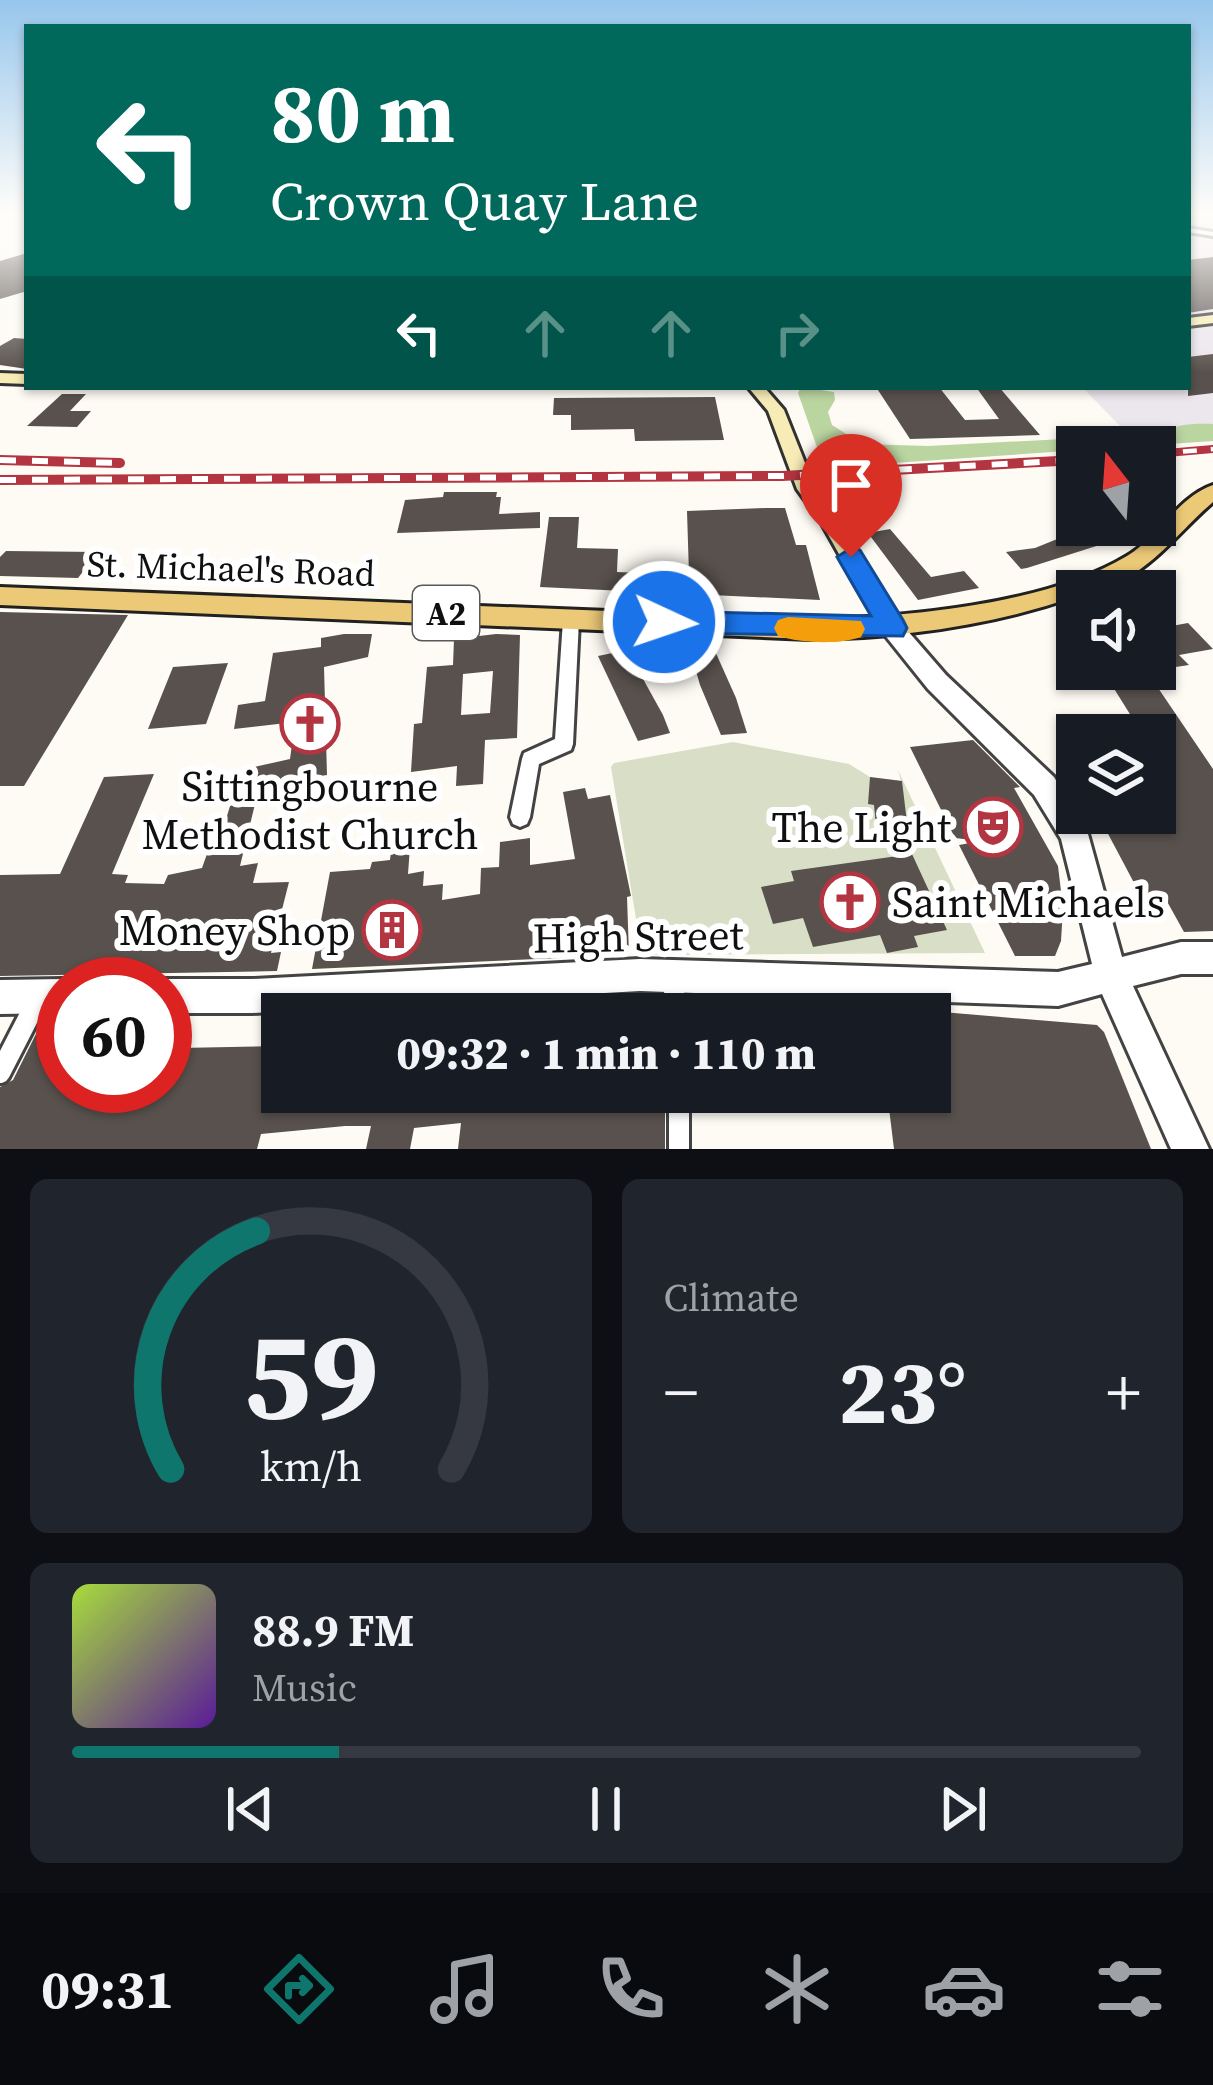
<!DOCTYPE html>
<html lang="en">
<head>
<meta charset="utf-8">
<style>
	:root { --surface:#171b24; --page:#20242c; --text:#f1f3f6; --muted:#9ea1a6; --line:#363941; --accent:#0f766e }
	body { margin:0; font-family:"Source Serif 4",serif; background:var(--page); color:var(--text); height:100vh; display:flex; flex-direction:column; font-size:45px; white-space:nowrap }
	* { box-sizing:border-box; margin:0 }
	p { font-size:39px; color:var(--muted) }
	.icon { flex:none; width:66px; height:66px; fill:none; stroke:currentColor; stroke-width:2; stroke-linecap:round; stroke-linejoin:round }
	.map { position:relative; height:1149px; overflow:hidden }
	.details { display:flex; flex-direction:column; gap:30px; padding:30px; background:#0d0f14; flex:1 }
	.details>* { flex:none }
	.top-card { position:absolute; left:24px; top:24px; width:1167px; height:366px; border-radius:0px; box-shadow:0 3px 9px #0004; background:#00695c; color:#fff; overflow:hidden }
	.needle { width:78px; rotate:343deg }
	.tools { position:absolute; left:1056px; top:426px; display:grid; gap:24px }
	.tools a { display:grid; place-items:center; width:120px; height:120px; border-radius:0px; background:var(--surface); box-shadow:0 3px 9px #0004; font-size:60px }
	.speed { position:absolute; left:36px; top:957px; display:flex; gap:24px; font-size:60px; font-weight:700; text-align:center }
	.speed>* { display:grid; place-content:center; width:156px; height:156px; border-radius:50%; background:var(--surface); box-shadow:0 3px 9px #0004; line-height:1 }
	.speed .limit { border:18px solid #d22; background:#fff; color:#111 }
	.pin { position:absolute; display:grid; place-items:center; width:102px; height:102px; color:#fff; margin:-123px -51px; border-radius:50% 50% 50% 0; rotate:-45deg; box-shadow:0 0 12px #0007 }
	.pin .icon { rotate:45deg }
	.me { position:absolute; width:132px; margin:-66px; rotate:93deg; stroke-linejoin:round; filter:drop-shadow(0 0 9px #0008) }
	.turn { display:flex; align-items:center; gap:42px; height:252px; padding:0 48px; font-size:54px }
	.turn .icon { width:156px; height:156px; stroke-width:2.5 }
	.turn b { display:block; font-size:84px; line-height:102px }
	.lanes { display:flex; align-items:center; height:114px; padding:0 48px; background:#0003; justify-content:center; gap:60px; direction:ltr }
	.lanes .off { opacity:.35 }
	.big { font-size:90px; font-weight:800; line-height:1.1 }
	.details .tile { flex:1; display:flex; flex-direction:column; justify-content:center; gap:18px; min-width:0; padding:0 42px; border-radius:18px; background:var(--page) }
	.details .dial { align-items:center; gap:0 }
	.dial svg { height:312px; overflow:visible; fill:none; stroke:var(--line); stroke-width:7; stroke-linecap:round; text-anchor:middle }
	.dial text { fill:var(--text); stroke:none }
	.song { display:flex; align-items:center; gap:36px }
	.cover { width:144px; height:144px; border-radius:18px; background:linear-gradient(135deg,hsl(80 70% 55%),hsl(270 70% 35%)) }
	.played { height:12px; border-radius:6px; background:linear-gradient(90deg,var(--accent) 25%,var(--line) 25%) }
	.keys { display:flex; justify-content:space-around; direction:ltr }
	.heat { display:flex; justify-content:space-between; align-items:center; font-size:66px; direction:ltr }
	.details .tiles { flex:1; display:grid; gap:30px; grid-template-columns:1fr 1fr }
	.tile:last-child { grid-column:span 2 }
	.trip { position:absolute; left:261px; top:993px; width:690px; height:120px; border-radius:0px; background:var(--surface); box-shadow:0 3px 9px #0004; font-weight:800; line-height:120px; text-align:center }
	.dock { display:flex; height:192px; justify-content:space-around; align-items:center; background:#090b0e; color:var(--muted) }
	.dock .icon { width:84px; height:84px }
	.dock .active { color:var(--accent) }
	.dock b { font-size:54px; color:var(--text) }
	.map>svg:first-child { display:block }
	.industrial { fill:#ece6ed }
	.forest { fill:#bbd5a1 }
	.cemetery { fill:#d8dfc6 }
	.building { fill:#58514d; fill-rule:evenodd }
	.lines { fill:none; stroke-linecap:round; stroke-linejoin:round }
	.pedestrian-casing { stroke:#434343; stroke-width:26 }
	.minor-casing { stroke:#434343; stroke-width:6 }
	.tertiary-casing { stroke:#434343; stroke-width:6 }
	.secondary-casing { stroke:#323232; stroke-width:6 }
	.primary-casing { stroke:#212121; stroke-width:6 }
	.pedestrian { stroke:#fff; stroke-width:20 }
	.minor { fill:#fff; fill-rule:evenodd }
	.tertiary { fill:#fff; fill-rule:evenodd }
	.secondary { fill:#f7ecb6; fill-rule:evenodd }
	.primary { fill:#ebc977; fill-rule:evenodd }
	.rail-far1-casing { stroke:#b33541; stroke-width:8 }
	.rail-casing { stroke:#b33541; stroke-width:10 }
	.rail-far1 { stroke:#fff; stroke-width:4.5; stroke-dasharray:14; stroke-linecap:butt }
	.rail { stroke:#fff; stroke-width:6; stroke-dasharray:16; stroke-linecap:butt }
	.route { fill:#1a73e8; stroke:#114b97; stroke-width:3 }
	.slow { fill:#f59e0b }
	.labels { text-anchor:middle; stroke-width:12; stroke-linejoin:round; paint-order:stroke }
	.shield { fill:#fff; stroke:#585858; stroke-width:3 }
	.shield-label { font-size:33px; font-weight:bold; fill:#101010 }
	.street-label { font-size:36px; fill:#101010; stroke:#fff }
	.near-poi-label { font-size:42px; fill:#101010; stroke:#fff; text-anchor:end }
	.near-street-label { font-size:42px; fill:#101010; stroke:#fff }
</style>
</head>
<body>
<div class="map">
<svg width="1213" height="1149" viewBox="0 0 1213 1149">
	<rect width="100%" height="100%" fill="#fefbf4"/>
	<polygon class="industrial" points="1188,213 1213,213 1213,426 1126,432 1082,387 1188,387"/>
	<path class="forest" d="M801 387 834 392 835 400 828 412 832 425 862 444 928 446 1160 434C1174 424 1196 423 1213 424V441L835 467 819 453 798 393Z"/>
	<polygon class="cemetery" points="733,742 849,764 870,777 901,781 898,770 985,953 642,955 611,767 614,763"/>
	<g class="building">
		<polygon points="27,253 27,291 0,299 0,261"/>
		<polygon points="1213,257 1213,309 1188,313 1188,260"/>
		<polygon points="14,338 27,339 27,369 0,365 0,346"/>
		<polygon points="1213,354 1213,393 1188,396 1188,357"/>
		<polygon points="876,387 939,387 965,420 999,419 976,387 999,387 1040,435 910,439"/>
		<polygon points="62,394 86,394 70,411 91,411 77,427 27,426"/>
		<polygon points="715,397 724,440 635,441 634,429 571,430 571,415 553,415 554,398"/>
		<polygon points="444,492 497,492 496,497 501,497 499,514 540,512 540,528 397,533 405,500 443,497"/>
		<polygon points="766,508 785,508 796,545 806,545 820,600 540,587 549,517 579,517 577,548 618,549 617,572 689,575 687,511"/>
		<polygon points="1087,527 1109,542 1027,568 1021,569 1006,552 1035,548"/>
		<polygon points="890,529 931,577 964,571 979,588 918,600 868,533"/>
		<polygon points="6,551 98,552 78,578 0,576 0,557"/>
		<polygon points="0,612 128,615 24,786 0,786"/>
		<polygon points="1188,623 1213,649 1179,655 1189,665 1169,668 1155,653 1155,629"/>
		<polygon points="344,634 372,634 368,657 324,667 327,775 301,779 299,796 255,804 240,866 258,863 253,883 289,882 271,953 281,952 277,971 0,976 0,875 60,874 104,777 154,774 112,874 128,875 125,883 164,884 168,875 202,868 212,840 220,839 241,770 290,759 295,722 234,729 238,705 265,701 273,653 321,647 321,638"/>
		<path d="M496 634 520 635 517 738 485 740 483 784 456 786 457 766 411 772 414 724 422 723 427 667 453 665 454 639ZM493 671 490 713 461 715 463 674Z"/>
		<polygon points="627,650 663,715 670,733 638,741 598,656"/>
		<polygon points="715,651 736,698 747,733 721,735 700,685 691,654"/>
		<polygon points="228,663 206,724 148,729 173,667"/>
		<polygon points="1108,679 1152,679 1213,769 1213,931 1184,932 1164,896 1141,896 1097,813 1155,813 1155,735 1143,735"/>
		<polygon points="973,740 1020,787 1014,788 1058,866 1063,908 1061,941 1055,956 1015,956 959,845 981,841 955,838 910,747"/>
		<polygon points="870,777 902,781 908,831 876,826 874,805 868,804"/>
		<polygon points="585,788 588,799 610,795 631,896 627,897 629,955 312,969 330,872 370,869 372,862 390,860 393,835 411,833 408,874 424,871 423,886 443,884 442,900 480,894 481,868 499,867 500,842 530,838 530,865 575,859 563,792"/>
		<polygon points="912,854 947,930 914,936 918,947 887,953 880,935 813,947 803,918 773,924 761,887 794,881 791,871"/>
		<polygon points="760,1000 823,1003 822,1014 712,1014 711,1002"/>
		<polygon points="930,1011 1097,1025 1104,1032 1151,1149 894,1149 887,1092 930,1092"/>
		<polygon points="165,1019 179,1048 282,1046 282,1092 665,1092 665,1149 458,1149 461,1123 414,1128 410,1149 366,1149 371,1126 345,1126 261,1134 257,1149 0,1149 0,1087 13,1080 37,1032 63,1032 63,1086 165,1086"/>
		<polygon points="715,1092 757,1092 759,1110 717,1110"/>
	</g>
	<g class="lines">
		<defs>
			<g id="pedestrian">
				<polyline points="673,976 675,1004"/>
				<polyline points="0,1073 37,1001"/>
				<polyline points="679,1092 679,1149"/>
			</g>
			<g id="minor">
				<polygon points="1188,228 1213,232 1213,236 1188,232"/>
				<polygon points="571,614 577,616 579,620 573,744 571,750 539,764 530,817 527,824 520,827 513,824 510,817 522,759 524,753 555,739 563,620 565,616"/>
			</g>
			<g id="tertiary">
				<polygon points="892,619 900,622 946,675 1054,777 1088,834 1122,957 1181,942 1213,942 1213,974 1181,974 1133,986 1209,1149 1171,1149 1102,994 1058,1006 640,991 252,1013 165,1013 165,984 154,984 165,979 252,979 640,959 1058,972 1092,964 1061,839 1034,795 928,689 884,634 881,628 884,622"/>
				<polygon points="63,979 74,984 63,984 63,1013 0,1014 0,980"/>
			</g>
			<g id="secondary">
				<polygon points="1213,315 1213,323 1188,326 1188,318"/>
				<polygon points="0,373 27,374 27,384 0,383"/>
				<polygon points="748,387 764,387 784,410 815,488 836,514 900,622 903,628 900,634 884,634 821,522 797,489 768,411"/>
			</g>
			<path id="primary" d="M1213 485V502C1171 538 1138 591 1077 591V596C991 626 899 638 809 639L0 605V587L809 619C902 618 1046 605 1127 556 1159 537 1178 497 1213 485Z"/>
		</defs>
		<use href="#pedestrian" class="pedestrian-casing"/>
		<use href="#minor" class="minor-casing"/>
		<use href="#tertiary" class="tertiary-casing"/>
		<use href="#secondary" class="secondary-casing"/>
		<use href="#primary" class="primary-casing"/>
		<use href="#pedestrian" class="pedestrian"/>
		<use href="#minor" class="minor"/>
		<use href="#tertiary" class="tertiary"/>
		<use href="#secondary" class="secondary"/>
		<use href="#primary" class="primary"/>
		<defs>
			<polyline id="rail-far1" points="1155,454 1213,449"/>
			<g id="rail">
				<polyline points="1155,454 1173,452"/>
				<polyline points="0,460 120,463"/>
				<polyline points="0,480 782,476 1077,460"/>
			</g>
		</defs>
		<use href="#rail-far1" class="rail-far1-casing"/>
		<use href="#rail" class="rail-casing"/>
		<use href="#rail-far1" class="rail-far1"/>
		<use href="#rail" class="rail"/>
	</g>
	<linearGradient id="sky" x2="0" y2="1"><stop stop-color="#97c6ec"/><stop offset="0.57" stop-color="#fffdfa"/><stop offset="1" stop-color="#fffdfa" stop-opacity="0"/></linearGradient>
	<rect width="1213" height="373" fill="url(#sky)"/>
	<polygon class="route" points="851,548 860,550 903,620 907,628 903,636 664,633 654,630 650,622 654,614 664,611 871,616 837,557"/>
	<path class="slow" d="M788 617 861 621 865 629 861 637C838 645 801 643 778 636L774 628 778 620Z"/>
	<defs>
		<symbol id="church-ring" viewBox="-11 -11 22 22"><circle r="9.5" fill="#fff" stroke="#b33541" stroke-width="1.5"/><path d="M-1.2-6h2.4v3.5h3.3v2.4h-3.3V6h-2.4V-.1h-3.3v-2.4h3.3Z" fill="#b33541"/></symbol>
		<symbol id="theatre-ring" viewBox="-11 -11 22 22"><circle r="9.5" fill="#fff" stroke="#b33541" stroke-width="1.5"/><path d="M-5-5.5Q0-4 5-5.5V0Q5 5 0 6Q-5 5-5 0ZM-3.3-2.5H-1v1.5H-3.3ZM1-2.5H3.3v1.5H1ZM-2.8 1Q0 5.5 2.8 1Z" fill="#b33541"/></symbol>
		<symbol id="building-ring" viewBox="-11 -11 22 22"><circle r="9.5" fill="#fff" stroke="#b33541" stroke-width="1.5"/><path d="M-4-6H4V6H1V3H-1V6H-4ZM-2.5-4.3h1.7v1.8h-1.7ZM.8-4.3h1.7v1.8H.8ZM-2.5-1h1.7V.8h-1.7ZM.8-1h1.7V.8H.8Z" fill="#b33541"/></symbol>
	</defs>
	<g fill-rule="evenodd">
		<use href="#church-ring" x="277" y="691" width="66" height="66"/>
		<use href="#theatre-ring" x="960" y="794" width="66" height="66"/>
		<use href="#church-ring" x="817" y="869" width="66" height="66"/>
		<use href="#building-ring" x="359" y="897" width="66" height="66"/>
	</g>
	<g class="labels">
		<rect class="shield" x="413" y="586" width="66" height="54" rx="9"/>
		<g class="shield-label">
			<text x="446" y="625">A2</text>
		</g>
		<g class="street-label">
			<text transform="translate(231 568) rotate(2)" y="13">St. Michael's Road</text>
		</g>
		<g class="near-poi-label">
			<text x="310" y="801" text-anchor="middle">Sittingbourne<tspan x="310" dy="48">Methodist Church</tspan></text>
			<text x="951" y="842">The Light</text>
			<text x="892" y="917" text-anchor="start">Saint Michaels</text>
			<text x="350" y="945">Money Shop</text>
		</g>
		<g class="near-street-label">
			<text transform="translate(638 936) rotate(-1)" y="15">High Street</text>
		</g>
	</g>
</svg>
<div class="tools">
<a><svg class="needle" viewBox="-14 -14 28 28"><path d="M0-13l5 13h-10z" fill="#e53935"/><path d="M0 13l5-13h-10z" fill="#9ea1a6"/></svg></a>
<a><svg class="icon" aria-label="sound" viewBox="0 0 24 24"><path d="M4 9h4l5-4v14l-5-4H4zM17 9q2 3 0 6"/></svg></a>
<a><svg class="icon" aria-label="layers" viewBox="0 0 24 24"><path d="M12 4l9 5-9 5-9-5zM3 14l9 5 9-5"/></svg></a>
</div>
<div class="speed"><div class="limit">60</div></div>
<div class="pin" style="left:851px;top:557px;background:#d93025"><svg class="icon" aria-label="arrive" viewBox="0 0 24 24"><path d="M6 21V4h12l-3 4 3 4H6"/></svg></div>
<svg class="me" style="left:664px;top:622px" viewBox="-20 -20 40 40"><circle r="17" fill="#1a73e8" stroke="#fff" stroke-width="3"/><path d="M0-11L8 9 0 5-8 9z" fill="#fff"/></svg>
<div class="trip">09:32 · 1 min · 110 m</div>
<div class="top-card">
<div class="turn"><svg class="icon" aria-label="left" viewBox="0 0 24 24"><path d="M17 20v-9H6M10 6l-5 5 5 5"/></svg><div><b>80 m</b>Crown Quay Lane</div></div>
<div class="lanes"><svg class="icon" aria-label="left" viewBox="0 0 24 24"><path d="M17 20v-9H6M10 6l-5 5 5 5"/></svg><svg class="icon off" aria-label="ahead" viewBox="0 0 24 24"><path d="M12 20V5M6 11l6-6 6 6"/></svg><svg class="icon off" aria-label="ahead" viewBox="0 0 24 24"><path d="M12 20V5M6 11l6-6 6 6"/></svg><svg class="icon off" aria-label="right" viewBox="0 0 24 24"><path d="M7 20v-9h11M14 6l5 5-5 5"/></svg></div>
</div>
</div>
<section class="details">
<div class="tiles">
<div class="tile dial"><svg viewBox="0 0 100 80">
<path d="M14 69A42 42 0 1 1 86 69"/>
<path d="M14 69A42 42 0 0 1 36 8" stroke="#0f766e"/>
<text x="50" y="56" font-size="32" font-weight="700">59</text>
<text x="50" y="72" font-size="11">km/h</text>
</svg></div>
<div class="tile"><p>Climate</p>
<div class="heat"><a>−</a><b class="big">23°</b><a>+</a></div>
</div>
<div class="tile">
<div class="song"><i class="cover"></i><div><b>88.9 FM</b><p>Music</p></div></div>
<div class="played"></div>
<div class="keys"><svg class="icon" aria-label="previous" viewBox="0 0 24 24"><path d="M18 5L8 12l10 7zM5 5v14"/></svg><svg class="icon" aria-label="pause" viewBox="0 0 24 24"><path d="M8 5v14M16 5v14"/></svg><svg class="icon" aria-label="next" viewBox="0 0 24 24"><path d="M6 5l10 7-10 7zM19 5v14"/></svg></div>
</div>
</div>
</section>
<nav class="dock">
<b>09:31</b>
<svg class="icon active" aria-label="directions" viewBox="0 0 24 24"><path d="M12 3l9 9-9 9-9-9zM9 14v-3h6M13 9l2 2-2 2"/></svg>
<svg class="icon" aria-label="music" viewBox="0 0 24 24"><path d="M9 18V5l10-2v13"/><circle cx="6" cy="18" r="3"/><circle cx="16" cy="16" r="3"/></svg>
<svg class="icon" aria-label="phone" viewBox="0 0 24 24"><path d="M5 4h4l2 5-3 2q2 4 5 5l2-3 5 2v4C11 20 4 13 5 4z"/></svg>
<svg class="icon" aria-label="climate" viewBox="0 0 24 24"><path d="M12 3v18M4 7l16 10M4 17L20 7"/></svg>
<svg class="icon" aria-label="car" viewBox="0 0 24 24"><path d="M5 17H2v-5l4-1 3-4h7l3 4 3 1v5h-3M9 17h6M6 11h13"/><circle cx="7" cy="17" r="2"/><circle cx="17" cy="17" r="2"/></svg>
<svg class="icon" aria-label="filters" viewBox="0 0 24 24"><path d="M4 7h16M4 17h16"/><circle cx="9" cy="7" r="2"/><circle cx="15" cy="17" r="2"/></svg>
</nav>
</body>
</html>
